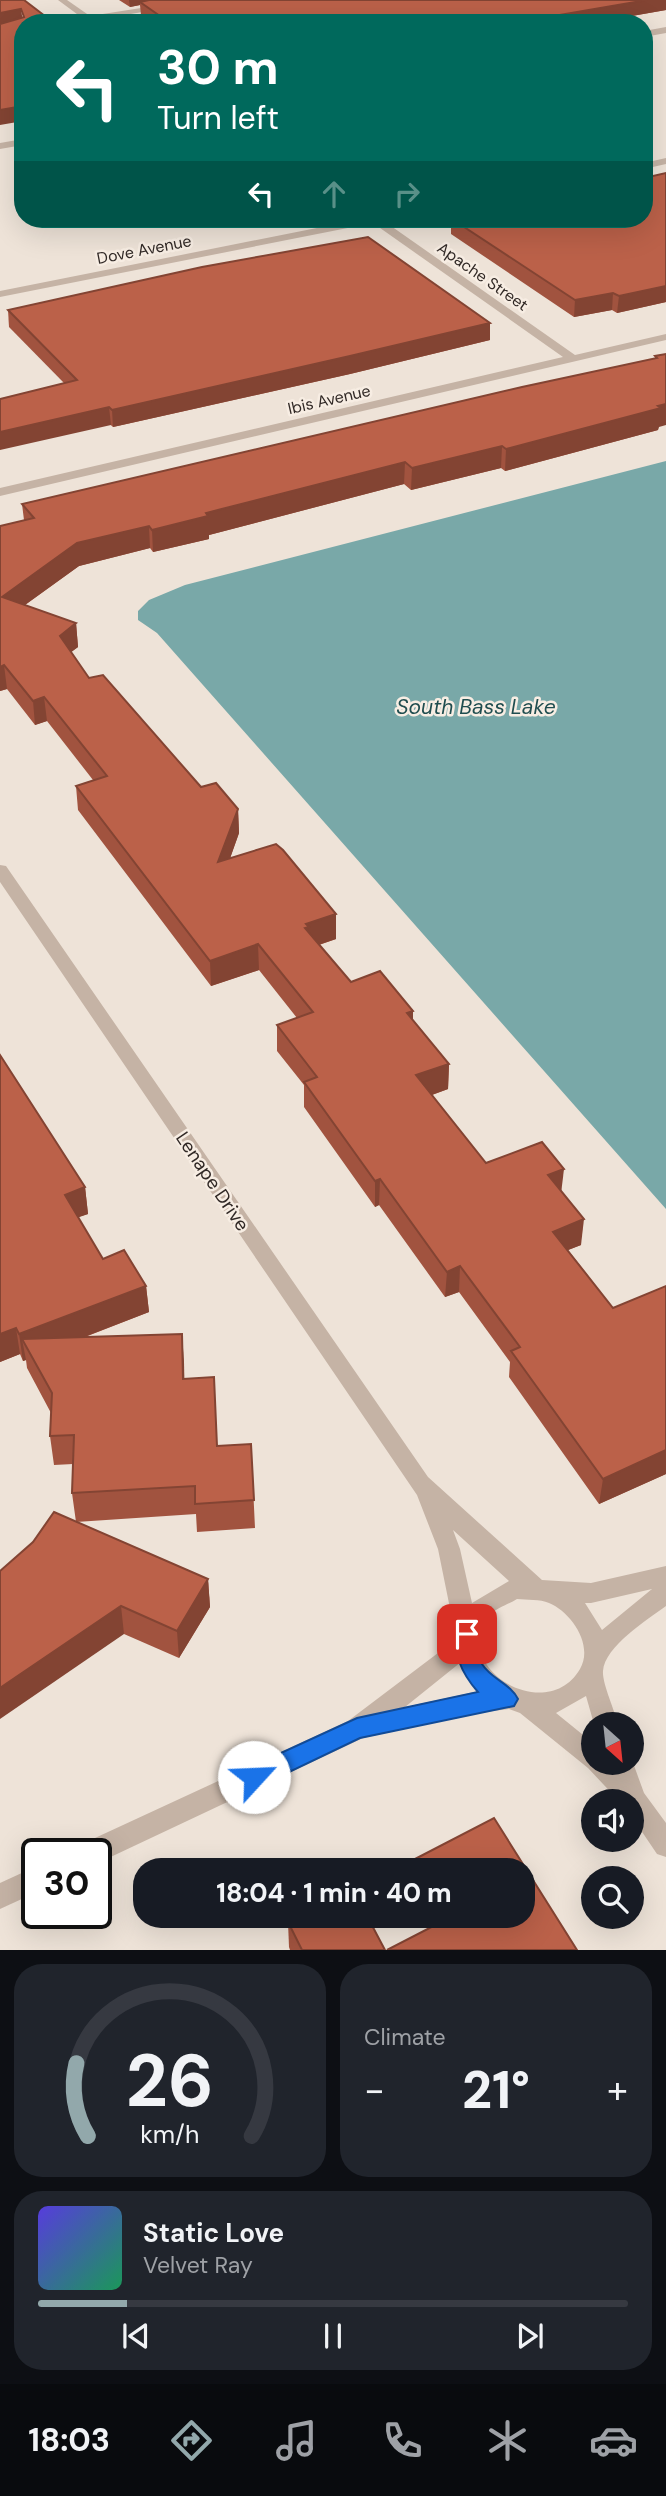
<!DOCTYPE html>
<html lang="en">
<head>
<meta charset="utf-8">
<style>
	:root { --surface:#171b24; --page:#20242c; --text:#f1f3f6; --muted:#9ea1a6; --line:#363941; --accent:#92a8ab }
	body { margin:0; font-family:"DM Sans",sans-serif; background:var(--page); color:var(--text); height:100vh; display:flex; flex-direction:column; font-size:26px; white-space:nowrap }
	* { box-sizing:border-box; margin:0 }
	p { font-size:23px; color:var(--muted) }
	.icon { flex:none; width:38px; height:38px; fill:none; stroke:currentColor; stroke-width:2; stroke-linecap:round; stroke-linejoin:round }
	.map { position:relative; height:1950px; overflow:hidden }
	.side { display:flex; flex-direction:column; gap:14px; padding:14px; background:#0d0f14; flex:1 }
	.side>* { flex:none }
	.banner { position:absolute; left:14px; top:14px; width:639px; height:214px; border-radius:28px; box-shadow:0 7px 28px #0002; background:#00695c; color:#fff; overflow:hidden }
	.needle { width:46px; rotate:153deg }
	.buttons { position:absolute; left:581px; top:1712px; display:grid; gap:14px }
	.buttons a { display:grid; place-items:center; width:63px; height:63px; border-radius:50%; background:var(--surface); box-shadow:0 7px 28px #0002; font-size:35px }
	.speed { position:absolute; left:21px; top:1838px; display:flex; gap:14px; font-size:35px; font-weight:700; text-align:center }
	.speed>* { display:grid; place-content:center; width:91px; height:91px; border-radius:50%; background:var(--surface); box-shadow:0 7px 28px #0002; line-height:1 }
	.speed .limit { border:4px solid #111; border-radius:10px; background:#fff; color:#111 }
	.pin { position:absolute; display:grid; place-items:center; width:60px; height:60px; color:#fff; margin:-30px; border-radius:14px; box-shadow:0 4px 10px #0006 }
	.me { position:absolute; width:77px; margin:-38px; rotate:65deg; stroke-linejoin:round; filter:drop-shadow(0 0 5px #0008) }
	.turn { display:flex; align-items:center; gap:24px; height:147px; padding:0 28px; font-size:32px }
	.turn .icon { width:91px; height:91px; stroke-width:2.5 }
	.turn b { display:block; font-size:49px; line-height:60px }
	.lanes { display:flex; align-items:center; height:66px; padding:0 28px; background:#0003; justify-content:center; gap:35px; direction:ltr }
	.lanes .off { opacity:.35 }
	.big { font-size:52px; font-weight:800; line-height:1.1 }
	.side .tile { flex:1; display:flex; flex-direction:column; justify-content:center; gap:10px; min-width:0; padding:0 24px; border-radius:28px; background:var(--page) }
	.side .dial { align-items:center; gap:0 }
	.dial svg { height:182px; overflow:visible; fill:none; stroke:var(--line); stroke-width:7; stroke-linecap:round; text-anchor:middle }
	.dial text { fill:var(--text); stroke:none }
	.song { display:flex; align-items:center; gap:21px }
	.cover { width:84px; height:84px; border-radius:10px; background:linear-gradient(135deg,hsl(250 70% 55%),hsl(150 70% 35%)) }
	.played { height:7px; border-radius:4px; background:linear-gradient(90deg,var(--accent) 15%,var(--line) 15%) }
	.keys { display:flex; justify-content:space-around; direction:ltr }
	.heat { display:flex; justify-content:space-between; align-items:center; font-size:38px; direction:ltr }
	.side .tiles { flex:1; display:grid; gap:14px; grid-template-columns:1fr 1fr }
	.tile:last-child { grid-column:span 2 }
	.trip { position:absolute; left:133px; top:1858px; width:402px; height:70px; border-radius:28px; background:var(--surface); box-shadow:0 7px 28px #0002; font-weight:800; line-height:70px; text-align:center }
	.menu { display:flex; height:112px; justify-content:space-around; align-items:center; background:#090b0e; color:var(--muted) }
	.menu .icon { width:49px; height:49px }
	.menu .current { color:var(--accent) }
	.menu b { font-size:32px; color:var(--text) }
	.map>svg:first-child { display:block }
	.water { fill:#79a8a8 }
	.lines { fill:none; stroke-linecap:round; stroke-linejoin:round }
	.minor { fill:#c5b3a5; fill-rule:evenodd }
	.wall { fill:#a1533f }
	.shaded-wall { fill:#834433 }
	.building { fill:#bb6149; stroke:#834433; stroke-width:2 }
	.route { fill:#1a73e8; stroke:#114b97; stroke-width:2 }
	.labels { text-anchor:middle; stroke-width:5; stroke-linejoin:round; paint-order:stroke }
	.far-street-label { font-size:16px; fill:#312926; stroke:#f7ede3 }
	.street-label { font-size:19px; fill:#312926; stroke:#f7ede3 }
	.water-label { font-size:21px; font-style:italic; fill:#1f4d4f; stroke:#f7ede3 }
</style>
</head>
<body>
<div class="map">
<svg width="666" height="1950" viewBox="0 0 666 1950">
	<rect width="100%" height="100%" fill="#eee3d8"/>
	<polygon class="water" points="666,461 666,1209 157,633 138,620 138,611 149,600 185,585"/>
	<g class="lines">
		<g class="minor">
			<polygon points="58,0 67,0 90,16 192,0 212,0 96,20 97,23 56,23 81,17"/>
			<polygon points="666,27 666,33 644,37 644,31"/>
			<polygon points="23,139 23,145 0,149 0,143"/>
			<polygon points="666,158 666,164 644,169 644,163"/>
			<polygon points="362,219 381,219 575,355 666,334 666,340 0,496 0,488 563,357 373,223 0,297 0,291"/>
			<path d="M0 865 6 866 428 1477 542 1580 591 1583 666 1566V1606C647 1620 605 1646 603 1671 602 1683 615 1711 618 1724H594L586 1696 556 1713 593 1743V1762L632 1760 644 1793 666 1823V1857L657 1854 632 1817V1801H619L588 1768 520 1713 509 1709 477 1713 363 1738 100 1862 96 1863V1853H78L82 1844 348 1721 438 1653 455 1633 438 1549 417 1495 0 882ZM453 1530 509 1581 472 1603 460 1549ZM652 1589 602 1630 585 1603H591ZM517 1599C527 1600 540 1599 549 1603 571 1612 594 1645 580 1669 546 1727 447 1666 490 1615 496 1608 509 1604 517 1599ZM461 1662 471 1683 479 1691 405 1707Z"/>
			<polygon points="37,1866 37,1892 0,1909 0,1883"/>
		</g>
	</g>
	<g class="wall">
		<polygon points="119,0 666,0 666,10 592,23 152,23 141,15 140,5 130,7"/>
		<polygon points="666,173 666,302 617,313 612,310 574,317 451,234 451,219 644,219"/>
		<polygon points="8,310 490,340 350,374 113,427 64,383 9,327"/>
		<polygon points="666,354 658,430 505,471 501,468 411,490 404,484 209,535 209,539 153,552 150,548 79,566 25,605 76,623 78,647 71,652 89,678 201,787 238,809 239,833 230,858 336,914 336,939 319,945 351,982 413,1020 449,1064 448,1089 432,1095 486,1163 562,1192 581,1245 568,1250 613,1308 666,1286 666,1474 599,1504 509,1377 510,1362 459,1292 445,1297 379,1205 375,1207 304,1107 304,1085 277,1051 277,1025 297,1018 259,970 211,986 78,810 76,786 93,780 47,721 35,725 7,689 0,691 24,520 22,504 655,359 655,356"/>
		<polygon points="0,1055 85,1187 88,1214 78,1217 103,1259 146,1286 149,1312 85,1337 182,1334 184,1379 217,1446 251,1444 255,1528 197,1532 196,1514 76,1522 72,1493 73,1464 54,1465 50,1436 51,1413 27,1368 26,1360 23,1361 20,1354 0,1362"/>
		<polygon points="0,1571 208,1579 210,1607 179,1658 124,1634"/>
		<polygon points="494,1818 577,1950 387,1950 436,1925 431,1916 523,1916 523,1871 414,1871 415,1859"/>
		<polygon points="288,1922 385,1950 290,1950 289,1947"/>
	</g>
	<g class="shaded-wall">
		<polygon points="129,0 175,0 140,2 140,5 130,7"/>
		<polygon points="647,0 666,0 666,10 592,23 513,23"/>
		<polygon points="21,9 23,22 0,27 0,13"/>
		<polygon points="23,106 23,121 0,125 0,110"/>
		<polygon points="666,286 666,302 617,313 619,296"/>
		<polygon points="613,293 612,310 574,317 575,300"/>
		<polygon points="490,323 490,340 350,374 113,427 112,410"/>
		<polygon points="666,404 666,425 659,427 658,430 505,471 506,449"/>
		<polygon points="109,407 111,425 0,450 0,432"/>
		<polygon points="502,446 501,468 411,490 412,468"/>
		<polygon points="405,462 404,484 209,535 209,539 153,552 152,530 206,513"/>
		<polygon points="149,526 150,548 79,566 4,620 2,597 77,543"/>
		<polygon points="76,623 78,647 62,659 60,636"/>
		<polygon points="4,665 7,689 0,691 0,667"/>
		<polygon points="44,697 47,721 35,725 33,701"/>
		<polygon points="238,809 239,833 220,887 218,862"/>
		<polygon points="336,914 336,939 309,948 306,954 306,924"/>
		<polygon points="258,944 259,970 211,986 210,961"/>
		<polygon points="413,1011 413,1036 407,1013"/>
		<polygon points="449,1064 448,1089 415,1101 416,1075"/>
		<polygon points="564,1169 561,1194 548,1175"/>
		<polygon points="380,1179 379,1205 375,1207 375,1181"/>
		<polygon points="85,1187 88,1214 68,1221 65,1195"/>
		<polygon points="584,1219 581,1245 550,1257 553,1232"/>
		<polygon points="460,1266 459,1292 445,1297 447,1272"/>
		<polygon points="146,1286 149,1312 32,1357 22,1339 26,1360 23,1361 19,1334"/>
		<polygon points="16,1328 20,1354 0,1362 0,1334"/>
		<polygon points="182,1334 184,1362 185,1408 183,1379"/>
		<polygon points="666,1450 666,1474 599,1504 603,1479"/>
		<polygon points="208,1579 210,1607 179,1658 177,1631"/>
		<polygon points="121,1606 124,1634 0,1719 0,1688"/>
	</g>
	<g class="building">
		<polygon points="0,0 24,0 54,23 23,23 23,106 0,110 0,24 24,17 21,9 0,13"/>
		<polygon points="149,0 647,0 513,23 170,23 140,2"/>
		<polygon points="666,173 666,286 619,296 613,293 575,300 452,219 644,219 644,178"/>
		<polygon points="368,237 490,323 350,356 112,410 109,407 0,432 0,399 77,380 8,310 202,267"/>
		<polygon points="666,354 666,404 658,406 661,408 506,449 502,446 412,468 405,462 206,513 208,516 152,530 149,526 77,543 2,597 76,623 60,636 89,678 103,675 201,787 216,783 238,809 218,862 276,844 283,850 336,914 306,924 309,927 305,928 351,982 380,971 413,1011 407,1013 449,1064 416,1075 486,1163 542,1142 564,1169 548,1175 584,1219 553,1232 613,1308 666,1286 666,1450 603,1479 511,1351 520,1347 460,1266 447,1272 380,1179 375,1181 304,1082 317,1077 277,1025 313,1012 258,944 210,961 76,786 107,776 44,697 33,701 4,665 0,667 0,526 34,518 22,504 522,387 657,358 655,356"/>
		<polygon points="0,1055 85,1187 65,1195 103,1259 124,1250 146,1286 19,1334 16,1328 0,1334"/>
		<polygon points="182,1334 183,1379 214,1377 217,1446 251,1444 254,1500 195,1504 195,1486 72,1493 74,1435 50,1436 52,1393 22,1339"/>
		<polygon points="54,1512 208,1579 177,1631 121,1606 0,1688 0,1571 33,1542"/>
		<polygon points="494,1818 577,1950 387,1950 449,1918 448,1916 523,1916 523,1871 422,1871 415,1859"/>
		<polygon points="300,1916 367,1916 385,1950 302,1950 288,1922"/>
	</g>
	<path class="route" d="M467 1624 475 1627C481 1639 475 1653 482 1664 491 1679 511 1684 518 1699L514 1706 360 1738 262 1785 254 1788 246 1785 243 1777 246 1769 357 1718 478 1692C463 1675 449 1650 460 1627Z"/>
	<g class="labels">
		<g class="far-street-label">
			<text transform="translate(144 249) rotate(-11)" y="6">Dove Avenue</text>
			<text transform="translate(483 276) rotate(35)" y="6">Apache Street</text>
			<text transform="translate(329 399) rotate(-13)" y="6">Ibis Avenue</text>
		</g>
		<g class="street-label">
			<text transform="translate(213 1181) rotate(56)" y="7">Lenape Drive</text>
		</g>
		<g class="water-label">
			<text x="476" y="714">South Bass Lake</text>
		</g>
	</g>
</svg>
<div class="buttons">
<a><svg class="needle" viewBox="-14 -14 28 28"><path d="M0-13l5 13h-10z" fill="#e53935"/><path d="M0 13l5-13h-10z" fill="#9ea1a6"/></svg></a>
<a><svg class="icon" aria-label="sound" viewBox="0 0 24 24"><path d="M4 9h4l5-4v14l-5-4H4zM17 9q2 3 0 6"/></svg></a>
<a><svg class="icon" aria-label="search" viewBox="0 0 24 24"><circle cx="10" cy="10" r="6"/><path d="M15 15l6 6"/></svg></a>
</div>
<div class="speed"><div class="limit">30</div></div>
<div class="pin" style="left:467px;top:1634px;background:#d93025"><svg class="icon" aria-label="arrive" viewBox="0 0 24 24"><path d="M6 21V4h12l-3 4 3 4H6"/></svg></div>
<svg class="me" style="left:254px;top:1777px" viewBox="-20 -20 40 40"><circle r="19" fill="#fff"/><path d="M0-13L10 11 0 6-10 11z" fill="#1a73e8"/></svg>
<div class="trip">18:04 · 1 min · 40 m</div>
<div class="banner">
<div class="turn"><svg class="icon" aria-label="left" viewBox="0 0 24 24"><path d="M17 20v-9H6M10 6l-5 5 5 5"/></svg><div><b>30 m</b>Turn left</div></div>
<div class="lanes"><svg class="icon" aria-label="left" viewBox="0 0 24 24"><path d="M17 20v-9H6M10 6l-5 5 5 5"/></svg><svg class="icon off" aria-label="ahead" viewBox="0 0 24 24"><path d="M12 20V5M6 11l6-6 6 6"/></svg><svg class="icon off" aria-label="right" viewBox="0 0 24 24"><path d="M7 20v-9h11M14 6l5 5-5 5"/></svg></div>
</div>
</div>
<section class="side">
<div class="tiles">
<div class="tile dial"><svg viewBox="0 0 100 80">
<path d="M14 69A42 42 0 1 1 86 69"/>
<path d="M14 69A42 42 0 0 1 9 37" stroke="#92a8ab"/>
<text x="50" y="56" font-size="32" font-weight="700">26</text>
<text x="50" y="72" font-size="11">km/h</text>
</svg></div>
<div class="tile"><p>Climate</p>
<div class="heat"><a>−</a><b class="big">21°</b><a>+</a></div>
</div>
<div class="tile">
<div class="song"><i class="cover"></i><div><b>Static Love</b><p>Velvet Ray</p></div></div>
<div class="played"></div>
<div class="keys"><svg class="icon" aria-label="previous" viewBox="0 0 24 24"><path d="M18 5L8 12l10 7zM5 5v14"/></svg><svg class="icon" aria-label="pause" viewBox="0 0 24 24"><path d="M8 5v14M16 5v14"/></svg><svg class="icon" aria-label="next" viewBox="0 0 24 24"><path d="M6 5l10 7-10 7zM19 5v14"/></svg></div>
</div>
</div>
</section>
<nav class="menu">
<b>18:03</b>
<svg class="icon current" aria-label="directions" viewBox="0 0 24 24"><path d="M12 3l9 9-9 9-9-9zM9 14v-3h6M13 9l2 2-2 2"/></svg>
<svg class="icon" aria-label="music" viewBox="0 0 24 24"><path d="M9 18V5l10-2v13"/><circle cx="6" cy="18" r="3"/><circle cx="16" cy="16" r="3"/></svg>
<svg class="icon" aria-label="phone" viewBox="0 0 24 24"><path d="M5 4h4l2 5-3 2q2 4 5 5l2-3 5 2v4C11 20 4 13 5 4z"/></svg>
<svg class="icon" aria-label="climate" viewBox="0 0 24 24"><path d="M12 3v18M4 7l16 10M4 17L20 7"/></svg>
<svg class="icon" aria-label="car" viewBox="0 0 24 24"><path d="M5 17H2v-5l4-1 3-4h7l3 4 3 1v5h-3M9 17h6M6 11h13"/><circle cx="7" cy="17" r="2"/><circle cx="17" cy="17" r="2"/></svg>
</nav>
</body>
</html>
